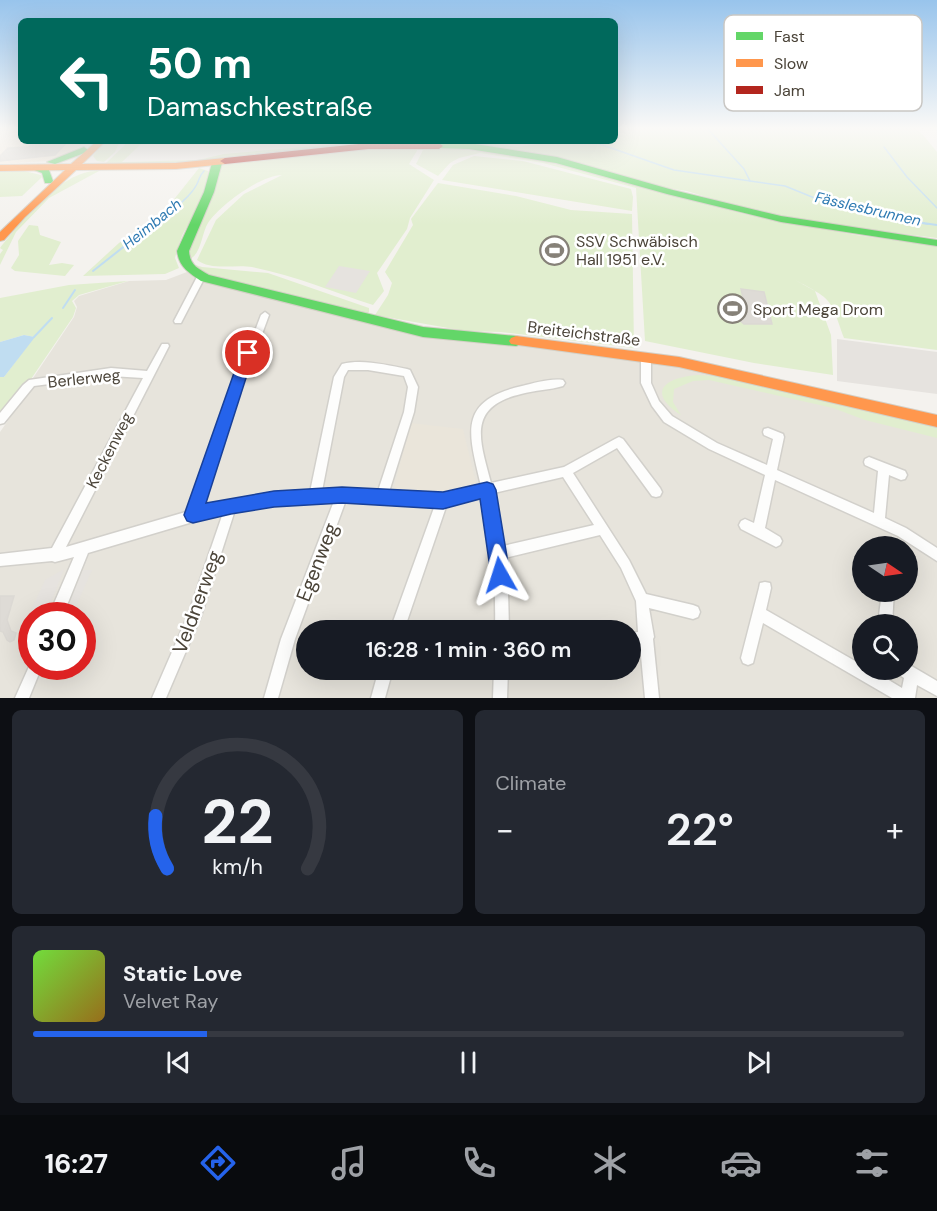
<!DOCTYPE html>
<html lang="en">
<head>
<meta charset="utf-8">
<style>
	:root { --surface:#171b24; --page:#242831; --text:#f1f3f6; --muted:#9ea1a6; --line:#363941; --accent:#2563eb }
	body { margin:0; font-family:"DM Sans",sans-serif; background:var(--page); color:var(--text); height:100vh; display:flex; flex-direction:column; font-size:22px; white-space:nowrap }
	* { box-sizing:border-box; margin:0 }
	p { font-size:20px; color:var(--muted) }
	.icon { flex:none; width:33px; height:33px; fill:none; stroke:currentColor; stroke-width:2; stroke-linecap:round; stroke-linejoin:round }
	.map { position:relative; height:698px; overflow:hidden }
	.drawer { display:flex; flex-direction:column; gap:12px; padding:12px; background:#0d0f14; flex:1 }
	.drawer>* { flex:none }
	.banner { position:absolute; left:18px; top:18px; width:600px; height:126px; border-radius:9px; box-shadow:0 6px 24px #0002; background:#00695c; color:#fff; overflow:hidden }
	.needle { width:39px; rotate:103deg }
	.tools { position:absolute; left:852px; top:536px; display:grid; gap:12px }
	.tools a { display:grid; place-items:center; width:66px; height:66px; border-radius:50%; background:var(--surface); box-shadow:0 6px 24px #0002; font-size:30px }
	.speed { position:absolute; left:18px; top:602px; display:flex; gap:12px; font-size:30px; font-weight:700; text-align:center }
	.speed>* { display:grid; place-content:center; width:78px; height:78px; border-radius:50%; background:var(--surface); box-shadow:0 6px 24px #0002; line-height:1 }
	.speed .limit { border:9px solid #d22; background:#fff; color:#111 }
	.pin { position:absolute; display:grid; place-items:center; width:51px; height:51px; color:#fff; margin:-26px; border:3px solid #fff; border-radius:50%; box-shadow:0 2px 6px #0007 }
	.me { position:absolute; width:66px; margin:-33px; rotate:354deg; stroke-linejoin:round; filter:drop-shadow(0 0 4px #0008) }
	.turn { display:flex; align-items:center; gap:21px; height:126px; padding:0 30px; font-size:27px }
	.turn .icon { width:78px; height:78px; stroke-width:2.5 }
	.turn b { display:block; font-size:42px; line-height:51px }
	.big { font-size:45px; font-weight:600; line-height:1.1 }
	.drawer .card { flex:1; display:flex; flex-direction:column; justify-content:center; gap:9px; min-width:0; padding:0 21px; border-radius:9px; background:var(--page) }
	.drawer .dial { align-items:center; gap:0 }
	.dial svg { height:156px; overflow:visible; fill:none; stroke:var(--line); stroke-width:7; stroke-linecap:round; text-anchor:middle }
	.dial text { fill:var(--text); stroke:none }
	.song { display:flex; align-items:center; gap:18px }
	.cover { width:72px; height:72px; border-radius:9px; background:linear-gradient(135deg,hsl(100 70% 55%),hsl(40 70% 35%)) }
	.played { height:6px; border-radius:3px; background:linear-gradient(90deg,var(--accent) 20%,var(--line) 20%) }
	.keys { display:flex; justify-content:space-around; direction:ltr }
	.heat { display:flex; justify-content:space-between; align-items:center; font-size:33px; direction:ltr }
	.drawer .tiles { flex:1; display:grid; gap:12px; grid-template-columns:1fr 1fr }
	.card:last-child { grid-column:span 2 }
	.trip { position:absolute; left:296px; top:620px; width:345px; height:60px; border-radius:30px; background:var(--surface); box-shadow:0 6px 24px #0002; font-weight:600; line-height:60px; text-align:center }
	.menu { display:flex; height:96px; justify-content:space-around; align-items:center; background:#090b0e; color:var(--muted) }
	.menu .icon { width:42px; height:42px }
	.menu .active { color:var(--accent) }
	.menu b { font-size:27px; color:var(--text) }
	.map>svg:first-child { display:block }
	.residential { fill:#e7e4dc; fill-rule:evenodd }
	.commercial { fill:#f3ebdf }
	.education { fill:#eae5da }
	.green { fill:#e1eecf }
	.parking { fill:#e6e3df }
	.water { fill:#c0ddf1 }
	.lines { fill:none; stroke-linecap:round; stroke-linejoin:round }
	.stream-far1 { stroke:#c0ddf1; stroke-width:1.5 }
	.stream { stroke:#c0ddf1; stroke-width:2 }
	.building { fill:#dedbd6; stroke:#dcd9d4; stroke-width:1.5 }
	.street-casing { stroke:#d2d0cb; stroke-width:3 }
	.fast-casing { stroke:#d3cfc5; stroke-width:2 }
	.slow-casing { stroke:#d3cfc5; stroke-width:2 }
	.jam-casing { stroke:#d3cfc5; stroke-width:2 }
	.street { fill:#fdfdfc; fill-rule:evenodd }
	.fast { fill:#63d668; fill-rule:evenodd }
	.slow { fill:#ff974d; fill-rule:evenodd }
	.jam { fill:#b3261e; fill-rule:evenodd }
	.route { fill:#2563eb; stroke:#184099; stroke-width:1.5 }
	.labels { text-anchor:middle; stroke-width:5; stroke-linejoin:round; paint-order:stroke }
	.far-water-label { font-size:15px; font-style:italic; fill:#2e7ab2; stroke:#fff }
	.poi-label { font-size:16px; fill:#4b4439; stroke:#fff; text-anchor:start }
	.street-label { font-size:16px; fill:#4b4439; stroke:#fff }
	.near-street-label { font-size:20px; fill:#4b4439; stroke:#fff }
	.key { fill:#fff; stroke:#c9c7c4; stroke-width:1.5 }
	.key-label { font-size:16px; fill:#4b4439 }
</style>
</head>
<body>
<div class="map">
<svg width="937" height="698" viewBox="0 0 937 698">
	<rect width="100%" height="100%" fill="#f4f2ee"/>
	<path class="residential" d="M187 272 425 335 632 357 685 366 937 425V698H0V432L30 389 31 381 74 317 77 307 74 301 79 296 129 281 166 280ZM862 546H908V591H862ZM32 615H82V666H32ZM862 624H908V669H862ZM306 630H630V669H306Z"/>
	<polygon class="commercial" points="0,128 21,128 21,141 87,141 69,153 46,161 0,164"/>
	<polygon class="education" points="410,423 463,429 476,483 437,492 394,488"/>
	<g class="green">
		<polygon points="615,128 915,128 924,136 937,152 937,238 797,221 754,212 687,191 666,188 564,160 423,143 379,144 202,162 137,165 106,163 125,145 125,141 151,141 148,144 140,145 122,162 198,160 224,154 371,141 472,141 517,147 560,141 615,141"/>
		<polygon points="106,141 120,141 115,152 104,162 97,161 93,156"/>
		<path d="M436 147 510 154 570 165 744 214 856 235 937 246V350L844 338C830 298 833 300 795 280L815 291 831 335 833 375 754 363 645 341 636 188 543 163 480 153 459 158 450 163 438 176 416 164 423 150 418 149 409 164 434 180 410 218 407 229 377 273 384 291 373 305C334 292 293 275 252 267 236 264 211 271 197 260L216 220 244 194 282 175C261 175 220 205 208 223 202 232 201 256 189 259V249L210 204 221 165 376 148Z"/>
		<polygon points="474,156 523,161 631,189 633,197 632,211 442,180 453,165"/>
		<path d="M199 168 208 171C213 188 190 220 182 236 179 243 177 251 175 258L179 268 165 274 83 276 119 243 164 212Z"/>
		<polygon points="20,170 41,175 42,177 22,196 0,197 0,172"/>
		<path d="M99 171 49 198 16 232 0 265V254L3 250 0 248C21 222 62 169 99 171Z"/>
		<polygon points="438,183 516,196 571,210 632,214 634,348 501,332 465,331 375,315 388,295 392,283 385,272 413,225 411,219"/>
		<polygon points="29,225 38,226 40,235 61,242 49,265 62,263 74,265 65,276 15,271 11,268 19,255 18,241"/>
		<polygon points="189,263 202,267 268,273 369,308 369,312 366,315 205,274 195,269"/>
		<polygon points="128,281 79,295 72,301 76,308 73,317 29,382 0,417 0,377 4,377 34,337 24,335 0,342 0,298 69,285"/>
		<path d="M698 375 717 376 937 428V438L865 420 833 408 709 380 693 381 674 389 673 402 681 415C645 392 666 377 698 375Z"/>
	</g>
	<g class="parking">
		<polygon points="339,266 370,271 356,293 325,287"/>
		<polygon points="837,339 937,352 937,394 837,381"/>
		<polygon points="64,569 46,615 32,615 31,648 21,633 45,580"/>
		<polygon points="82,570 92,570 72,615 62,615"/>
	</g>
	<polygon class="water" points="24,335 35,337 4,377 0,377 0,342"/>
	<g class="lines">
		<g class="stream-far1">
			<polyline points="707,128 744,169 750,181"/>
			<polyline points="591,141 674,170 785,186 822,201 857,209 868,209 905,221 928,224"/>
			<polyline points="884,147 907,177 937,208"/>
			<polyline points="217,159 360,143"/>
			<path d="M153 224C167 213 189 200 197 184 200 178 199 176 204 171"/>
		</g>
		<g class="stream">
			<polyline points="916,222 937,225"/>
			<polyline points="93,271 155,222"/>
			<polyline points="63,308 75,290"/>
			<polyline points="34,337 52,318"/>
		</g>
	</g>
	<g class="building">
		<polygon points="34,141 68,141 55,155 0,161 0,156 8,148 29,147"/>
		<polygon points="741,289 764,292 772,324 744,324 731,313 747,315"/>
		<polygon points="0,596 14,596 7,620 11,631 16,633 14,640 10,642 7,640 3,632 0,631"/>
	</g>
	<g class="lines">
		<defs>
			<g id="street">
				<polygon points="201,274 205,277 182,321 181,323 175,323 174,321 197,277"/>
				<path d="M265 312 269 315 258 345 252 354 201 507C238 498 273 494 310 492L334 377 342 364C363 359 386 365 407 369L410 370 418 387 414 412 389 492 443 495 481 486C469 434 456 401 522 386 534 383 551 378 563 380L565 383 563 386C550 390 535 390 521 394 466 407 480 441 491 483L564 467 615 439 619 437 623 439 660 488 662 492 660 496 656 497 652 496 617 448 573 473 629 560 646 594 693 605 698 607 700 612 698 617 693 619 649 608 654 637 653 639 659 698H645L640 645 630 647V633L638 632 636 601 621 568 600 535 505 558 508 591 509 630H495C496 585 493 540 483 496L447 504 404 630H390L435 505 346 500 295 639 278 698H264L281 639 334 501 274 504 235 510 201 616 166 698H152L188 615 223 513 88 553 63 615H49L74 557 55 562 52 561 0 566V554L52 548 143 378 111 376 34 386 4 423 0 424V413L23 385 29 380 111 368 147 371 162 344H168L169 346 66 547 189 511 243 353 250 344 261 315ZM348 370H368L404 376 408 387 404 412 378 491 342 490 322 491 344 377ZM563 477 594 525 503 546 494 493Z"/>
				<polygon points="646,354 649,355 651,357 651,383 659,401 672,416 717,443 767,465 773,439 764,435 763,432 764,429 768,428 783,434 784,437 777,470 874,513 878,471 865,465 864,462 865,459 869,457 905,471 907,475 905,479 901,480 889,475 885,518 906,528 937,548 937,561 898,536 775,480 765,528 780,537 782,541 780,545 776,547 741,529 739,525 741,521 745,519 754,523 765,475 709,449 664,422 652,406 641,383 641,357 643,355"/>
				<polygon points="765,582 770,583 771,588 766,610 862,665 862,669 870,669 874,671 874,669 888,669 887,679 902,688 904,678 898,674 896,669 908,669 908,664 937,681 937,696 917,685 915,698 892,698 763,623 753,663 748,665 743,663 741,658 759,588 760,583"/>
				<polygon points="882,591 894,591 892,624 878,624"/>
				<polygon points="32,660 32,666 42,666 29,698 15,698"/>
				<polygon points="379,669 393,669 385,698 371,698"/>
				<polygon points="494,669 508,669 507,698 493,698"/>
			</g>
			<g id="fast">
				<polygon points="439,143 469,143 557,157 673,190 781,216 937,240 937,246 781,222 667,194 556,163 469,149 436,148 436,144"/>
				<polygon points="84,147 88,150 87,152 55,164 47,162"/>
				<path d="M217 160 222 163 214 192 189 251C190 265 197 268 209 275L423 327 516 336 521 338 523 341 521 344 516 346 423 337 201 281C188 272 179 267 177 251L204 192 212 163Z"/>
				<polygon points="32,165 38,165 49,170 53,181 51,183 45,183 42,173 32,169"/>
			</g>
			<g id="slow">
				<polygon points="97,141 106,141 82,164 176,163 225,158 230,161 225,164 176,169 76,170 25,217 4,240 0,241 0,232 65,170 0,171 0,165 71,164"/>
				<polygon points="516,336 679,357 937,415 937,427 679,367 511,344 509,341 511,338"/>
			</g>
			<polygon id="jam" points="368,143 439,143 443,146 439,149 368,149 225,164 220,161 225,158"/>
		</defs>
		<use href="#street" class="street-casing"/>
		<use href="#fast" class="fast-casing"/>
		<use href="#slow" class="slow-casing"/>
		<use href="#jam" class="jam-casing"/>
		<use href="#street" class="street"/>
		<use href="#fast" class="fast"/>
		<use href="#slow" class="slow"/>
		<use href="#jam" class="jam"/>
	</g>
	<linearGradient id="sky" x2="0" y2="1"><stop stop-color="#98c4ec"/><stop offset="0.57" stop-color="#faf9f7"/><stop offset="1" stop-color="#faf9f7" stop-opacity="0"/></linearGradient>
	<rect width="937" height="225" fill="url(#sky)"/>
	<polygon class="route" points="248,348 254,353 206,503 274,491 342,487 443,492 487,482 493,484 496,490 510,575 507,582 500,584 494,582 491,575 480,499 443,509 342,503 274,507 231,514 193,523 187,521 184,515 241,353"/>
	<defs>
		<symbol id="stadium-ring" viewBox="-11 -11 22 22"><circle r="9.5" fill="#fff" stroke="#868178" stroke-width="1.5"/><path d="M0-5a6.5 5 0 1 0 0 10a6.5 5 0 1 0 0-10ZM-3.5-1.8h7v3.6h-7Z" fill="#868178"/></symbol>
	</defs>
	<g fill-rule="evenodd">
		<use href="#stadium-ring" x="538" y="234" width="33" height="33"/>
		<use href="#stadium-ring" x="716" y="292" width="33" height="33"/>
	</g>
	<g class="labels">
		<g class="far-water-label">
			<text transform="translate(868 209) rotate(13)" y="5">Fässlesbrunnen</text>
			<text transform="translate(152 224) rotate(-39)" y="5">Heimbach</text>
		</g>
		<g class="poi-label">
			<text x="576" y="247">SSV Schwäbisch<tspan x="576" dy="18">Hall 1951 e.V.</tspan></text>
			<text x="753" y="315">Sport Mega Drom</text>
		</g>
		<g class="street-label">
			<text transform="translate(584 333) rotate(7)" y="6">Breiteichstraße</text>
			<text transform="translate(84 378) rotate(-6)" y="6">Berlerweg</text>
			<text transform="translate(109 450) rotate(-63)" y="6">Keckenweg</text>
		</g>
		<g class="near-street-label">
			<text transform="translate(317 562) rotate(-69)" y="7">Egenweg</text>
			<text transform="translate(197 602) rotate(-70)" y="7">Veldnerweg</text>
		</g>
	</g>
	<rect x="724" y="15" width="198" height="96" rx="9" class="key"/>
	<rect x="736" y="32" width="27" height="8" fill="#63d668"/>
	<rect x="736" y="59" width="27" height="8" fill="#ff974d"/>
	<rect x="736" y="86" width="27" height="8" fill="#b3261e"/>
	<g class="key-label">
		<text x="774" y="42">Fast</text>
		<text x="774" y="69">Slow</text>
		<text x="774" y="96">Jam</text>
	</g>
</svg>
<div class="tools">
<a><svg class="needle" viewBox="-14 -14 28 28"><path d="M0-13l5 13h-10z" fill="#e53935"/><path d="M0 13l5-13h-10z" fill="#9ea1a6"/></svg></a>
<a><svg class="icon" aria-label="search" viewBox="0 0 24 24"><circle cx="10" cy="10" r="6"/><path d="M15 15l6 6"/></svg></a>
</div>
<div class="speed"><div class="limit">30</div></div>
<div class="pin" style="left:248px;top:353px;background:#d93025"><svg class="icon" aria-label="arrive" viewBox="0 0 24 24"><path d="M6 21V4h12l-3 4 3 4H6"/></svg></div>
<svg class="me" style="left:500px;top:575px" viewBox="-20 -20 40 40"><path d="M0-17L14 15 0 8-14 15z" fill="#2563eb" stroke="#fff" stroke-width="4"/></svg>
<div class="trip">16:28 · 1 min · 360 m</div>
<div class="banner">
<div class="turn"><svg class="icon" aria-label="left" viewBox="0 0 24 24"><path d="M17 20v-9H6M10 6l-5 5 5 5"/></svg><div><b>50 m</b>Damaschkestraße</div></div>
</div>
</div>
<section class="drawer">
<div class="tiles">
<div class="card dial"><svg viewBox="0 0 100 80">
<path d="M14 69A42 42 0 1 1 86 69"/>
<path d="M14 69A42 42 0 0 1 8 42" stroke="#2563eb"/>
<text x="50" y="56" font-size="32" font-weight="700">22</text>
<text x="50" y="72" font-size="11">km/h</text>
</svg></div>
<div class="card"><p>Climate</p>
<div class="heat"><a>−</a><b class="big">22°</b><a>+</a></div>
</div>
<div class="card">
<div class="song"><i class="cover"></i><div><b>Static Love</b><p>Velvet Ray</p></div></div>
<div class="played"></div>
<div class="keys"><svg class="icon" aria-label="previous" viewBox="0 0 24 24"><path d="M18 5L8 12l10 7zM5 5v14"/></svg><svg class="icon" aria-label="pause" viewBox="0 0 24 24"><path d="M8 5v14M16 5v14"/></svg><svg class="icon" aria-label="next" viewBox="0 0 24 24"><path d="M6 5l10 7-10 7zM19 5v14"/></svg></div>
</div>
</div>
</section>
<nav class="menu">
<b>16:27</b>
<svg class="icon active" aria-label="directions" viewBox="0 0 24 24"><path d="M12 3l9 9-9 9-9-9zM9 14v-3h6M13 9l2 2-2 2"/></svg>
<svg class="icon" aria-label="music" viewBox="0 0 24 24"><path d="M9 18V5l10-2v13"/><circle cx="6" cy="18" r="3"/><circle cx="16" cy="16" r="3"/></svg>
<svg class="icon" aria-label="phone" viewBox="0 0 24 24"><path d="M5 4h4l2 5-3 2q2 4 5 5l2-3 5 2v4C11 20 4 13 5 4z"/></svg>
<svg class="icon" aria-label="climate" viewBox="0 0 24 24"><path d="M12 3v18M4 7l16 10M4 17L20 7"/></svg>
<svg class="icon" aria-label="car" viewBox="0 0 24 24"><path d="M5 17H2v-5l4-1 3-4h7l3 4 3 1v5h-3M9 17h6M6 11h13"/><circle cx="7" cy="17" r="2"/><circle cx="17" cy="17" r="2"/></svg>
<svg class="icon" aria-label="filters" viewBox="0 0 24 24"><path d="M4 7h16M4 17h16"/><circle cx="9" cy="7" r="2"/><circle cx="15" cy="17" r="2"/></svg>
</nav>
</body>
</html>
